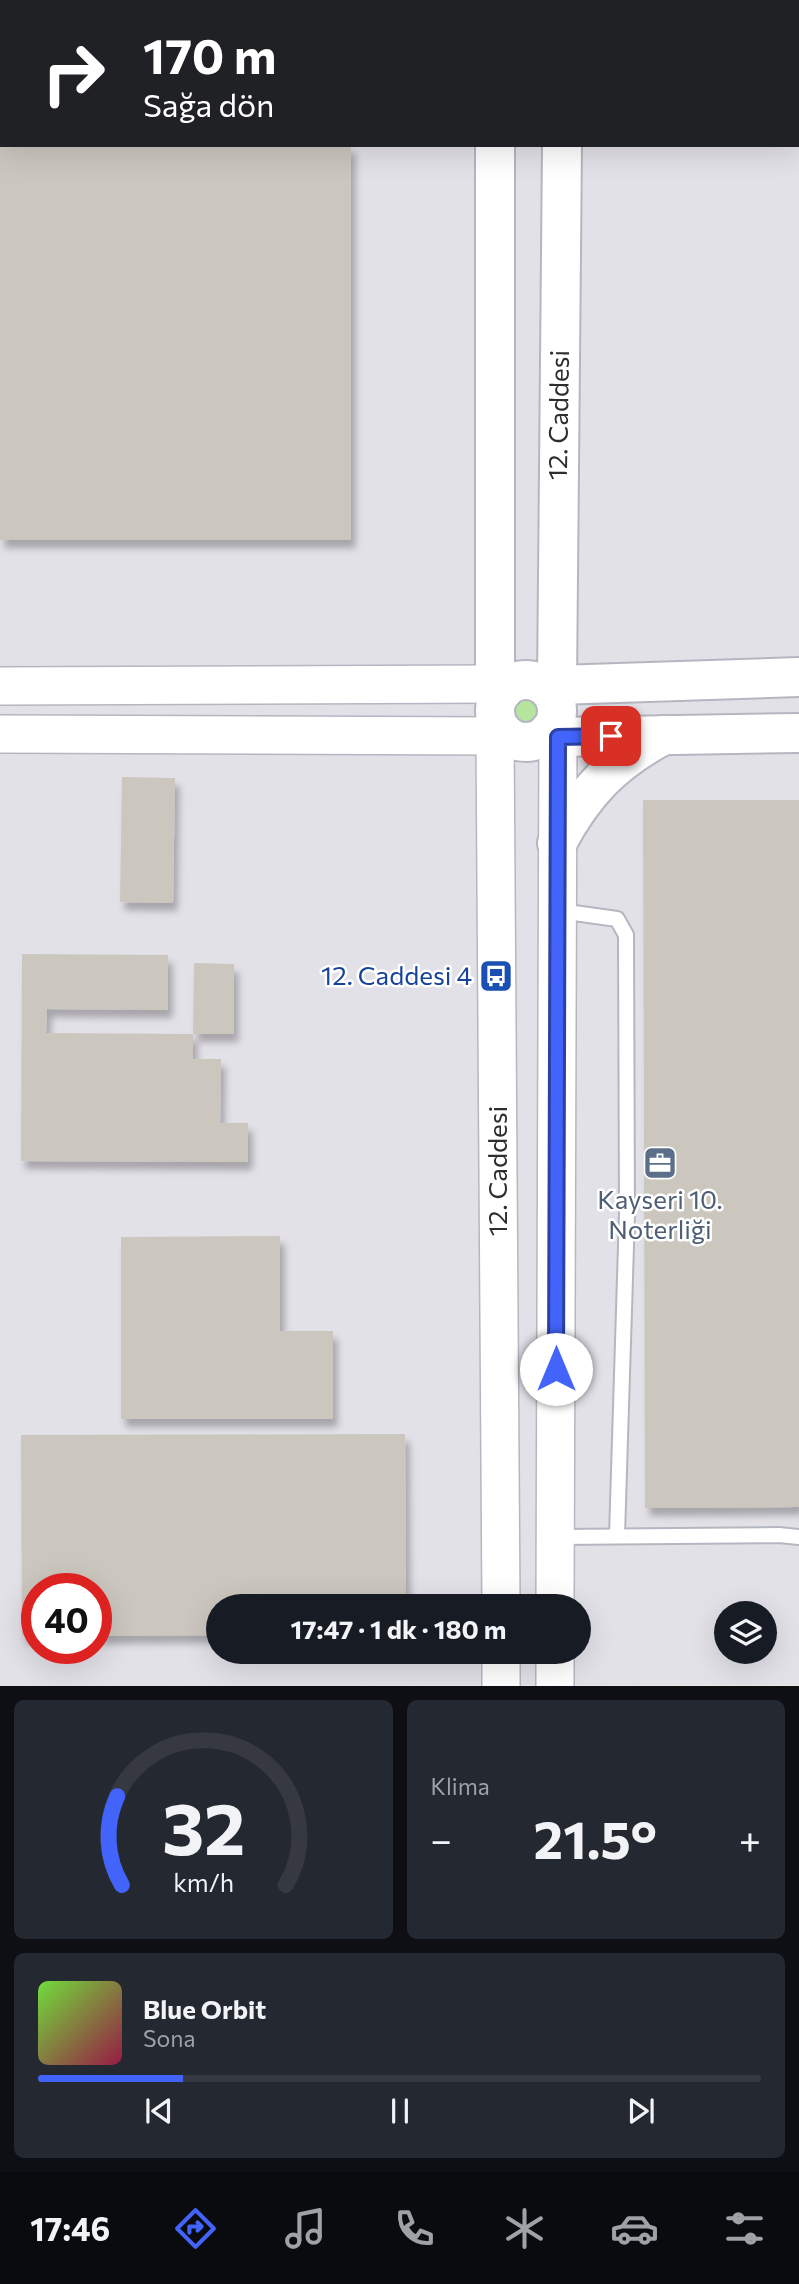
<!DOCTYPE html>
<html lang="tr">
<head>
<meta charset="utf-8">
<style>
	:root { --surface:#171b24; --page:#242831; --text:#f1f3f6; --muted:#9ea1a6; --line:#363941; --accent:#4264fb }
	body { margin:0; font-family:Commissioner,sans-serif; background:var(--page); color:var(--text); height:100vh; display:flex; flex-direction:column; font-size:26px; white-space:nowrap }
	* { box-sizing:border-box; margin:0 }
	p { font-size:23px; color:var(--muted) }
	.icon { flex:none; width:38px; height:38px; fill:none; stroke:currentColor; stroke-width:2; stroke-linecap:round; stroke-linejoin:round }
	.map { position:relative; height:1686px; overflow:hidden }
	.panel { display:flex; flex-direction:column; gap:14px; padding:14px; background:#0d0f14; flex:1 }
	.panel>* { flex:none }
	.hud { position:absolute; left:0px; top:0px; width:800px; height:147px; box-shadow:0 7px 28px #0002; background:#202124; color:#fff; overflow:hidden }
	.fabs { position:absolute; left:714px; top:1601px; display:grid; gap:14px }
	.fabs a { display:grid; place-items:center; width:63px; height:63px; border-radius:50%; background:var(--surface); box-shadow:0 7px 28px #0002; font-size:35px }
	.speed { position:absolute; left:21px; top:1573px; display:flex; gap:14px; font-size:35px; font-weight:700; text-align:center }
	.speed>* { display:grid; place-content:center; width:91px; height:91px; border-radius:50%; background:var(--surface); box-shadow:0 7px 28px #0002; line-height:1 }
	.speed .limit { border:10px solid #d22; background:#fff; color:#111 }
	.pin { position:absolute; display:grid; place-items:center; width:60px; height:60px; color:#fff; margin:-30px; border-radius:14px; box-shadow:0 4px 10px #0006 }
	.me { position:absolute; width:77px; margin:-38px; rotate:0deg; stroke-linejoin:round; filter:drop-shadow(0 0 5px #0008) }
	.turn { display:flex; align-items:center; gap:24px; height:147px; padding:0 28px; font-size:32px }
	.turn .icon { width:91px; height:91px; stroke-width:2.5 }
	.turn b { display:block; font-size:49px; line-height:60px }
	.big { font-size:52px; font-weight:700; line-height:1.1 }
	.panel .tile { flex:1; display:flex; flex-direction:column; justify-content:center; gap:10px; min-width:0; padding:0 24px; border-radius:10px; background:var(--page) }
	.panel .dial { align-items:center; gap:0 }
	.dial svg { height:182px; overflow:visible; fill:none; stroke:var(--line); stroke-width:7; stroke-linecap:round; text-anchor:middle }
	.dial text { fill:var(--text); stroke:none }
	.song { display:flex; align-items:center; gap:21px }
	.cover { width:84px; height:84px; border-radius:10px; background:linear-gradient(135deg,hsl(100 70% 55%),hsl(340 70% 35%)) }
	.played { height:7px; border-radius:4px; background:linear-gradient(90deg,var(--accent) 20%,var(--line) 20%) }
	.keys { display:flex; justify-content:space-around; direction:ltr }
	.heat { display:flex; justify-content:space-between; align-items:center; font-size:38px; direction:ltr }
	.panel .tiles { flex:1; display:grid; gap:14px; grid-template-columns:1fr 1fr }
	.tile:last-child { grid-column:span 2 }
	.trip { position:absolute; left:206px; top:1594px; width:385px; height:70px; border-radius:35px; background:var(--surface); box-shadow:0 7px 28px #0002; font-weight:700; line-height:70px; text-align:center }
	.tabs { display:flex; height:112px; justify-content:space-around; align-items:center; background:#090b0e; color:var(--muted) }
	.tabs .icon { width:49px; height:49px }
	.tabs .selected { color:var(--accent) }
	.tabs b { font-size:32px; color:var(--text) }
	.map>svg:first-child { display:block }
	.industrial { fill:#e3e1e8; fill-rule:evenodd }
	.green { fill:#b6e59e }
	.building { fill:#cbc7bf; filter:url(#shadow) }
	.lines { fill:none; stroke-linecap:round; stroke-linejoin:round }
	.service-casing { stroke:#b4b7c1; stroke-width:18 }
	.tertiary-casing { stroke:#b4b7c1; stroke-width:40 }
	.secondary-casing { stroke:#b4b7c1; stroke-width:42 }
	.service { stroke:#fff; stroke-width:14 }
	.tertiary { stroke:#fff; stroke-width:37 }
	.secondary { stroke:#fff; stroke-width:38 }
	.route-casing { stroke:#2b41a3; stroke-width:18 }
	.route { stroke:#4264fb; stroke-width:12 }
	.labels { text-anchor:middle; stroke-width:5; stroke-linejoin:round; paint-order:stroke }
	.street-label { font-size:26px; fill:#2e2e2e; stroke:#fff }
	.transit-label { font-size:26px; fill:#164399; stroke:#fff; text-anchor:end }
	.service-label { font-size:26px; fill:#4e5e75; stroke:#fff }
</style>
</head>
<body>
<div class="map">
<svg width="799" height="1686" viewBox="0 0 799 1686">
	<defs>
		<filter id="shadow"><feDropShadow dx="4.5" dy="8" stdDeviation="3.5" flood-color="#0004"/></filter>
	</defs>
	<rect width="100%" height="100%" fill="#efe9e1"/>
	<path class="industrial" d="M0 0H799V1685L0 1686ZM2 2H798V145H2ZM37 1589H96V1648H37ZM219 1606H579V1652H219ZM726 1614H765V1652H726Z"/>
	<circle class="green" cx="526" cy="711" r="19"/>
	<g class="building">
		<rect x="0" y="145" width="351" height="395"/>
		<polygon points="122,777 175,778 173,903 120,902"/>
		<polygon points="643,800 799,800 799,1507 645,1508"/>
		<polygon points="22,954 168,955 168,1010 47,1009 46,1033 193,1034 193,1059 221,1059 220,1123 248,1123 248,1162 21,1161"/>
		<polygon points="194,963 234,964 234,1034 193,1034"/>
		<polygon points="280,1236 280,1331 333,1331 333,1419 121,1419 121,1237"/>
		<polygon points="405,1434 406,1606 219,1606 219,1635 96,1636 96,1589 37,1589 37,1636 22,1636 21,1435"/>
	</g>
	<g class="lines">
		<defs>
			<g id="service">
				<polyline points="560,911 617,919 626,935 627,1213 617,1536"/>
				<polyline points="557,1537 779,1535 799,1537"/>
			</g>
			<g id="tertiary">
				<polyline points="0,686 495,684"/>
				<polyline points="0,734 495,736 502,730"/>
				<polyline points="495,736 501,1606"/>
				<polyline points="555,1606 558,737"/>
				<polyline points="501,1652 501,1686"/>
				<polyline points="555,1686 555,1652"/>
			</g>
			<g id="secondary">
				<polyline points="494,0 494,2"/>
				<polyline points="564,2 564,0"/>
				<polyline points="495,145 495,684 503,691"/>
				<circle cx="526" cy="711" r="31"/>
				<polyline points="557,685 562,145"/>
				<polyline points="550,691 557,685 799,677"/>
				<polyline points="549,731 558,737 799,733"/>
				<path d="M557 843C584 792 613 762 664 735"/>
			</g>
		</defs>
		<use href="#service" class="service-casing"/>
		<use href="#tertiary" class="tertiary-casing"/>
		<use href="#secondary" class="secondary-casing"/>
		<use href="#service" class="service"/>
		<use href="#tertiary" class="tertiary"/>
		<use href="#secondary" class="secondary"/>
	</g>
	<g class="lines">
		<defs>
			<polyline id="route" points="556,1369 558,737 611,736"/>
		</defs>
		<use href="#route" class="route-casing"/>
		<use href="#route" class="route"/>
	</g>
	<defs>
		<symbol id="bus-square" viewBox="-11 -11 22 22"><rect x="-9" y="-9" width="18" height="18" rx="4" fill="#1a4fb4" stroke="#fff"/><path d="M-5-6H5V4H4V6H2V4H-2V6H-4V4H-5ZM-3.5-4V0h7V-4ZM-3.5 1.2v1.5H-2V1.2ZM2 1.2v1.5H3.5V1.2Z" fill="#fff"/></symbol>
		<symbol id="office-square" viewBox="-11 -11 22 22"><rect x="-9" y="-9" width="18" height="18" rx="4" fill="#5c6f8a" stroke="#fff"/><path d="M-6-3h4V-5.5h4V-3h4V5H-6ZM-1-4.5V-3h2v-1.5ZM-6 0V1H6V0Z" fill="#fff"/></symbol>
	</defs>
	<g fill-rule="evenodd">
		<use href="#bus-square" x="477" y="957" width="38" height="38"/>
		<use href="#office-square" x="641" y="1144" width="38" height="38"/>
	</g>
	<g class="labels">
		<g class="street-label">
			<text transform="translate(559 415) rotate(-89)" y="9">12. Caddesi</text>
			<text transform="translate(498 1171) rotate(-90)" y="9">12. Caddesi</text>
		</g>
		<g class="transit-label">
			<text x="472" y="985">12. Caddesi 4</text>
		</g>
		<g class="service-label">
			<text x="660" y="1209">Kayseri 10.<tspan x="660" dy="30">Noterliği</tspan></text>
		</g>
	</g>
</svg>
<div class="fabs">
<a><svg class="icon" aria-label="layers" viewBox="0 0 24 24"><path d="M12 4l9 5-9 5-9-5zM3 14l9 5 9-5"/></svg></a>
</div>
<div class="speed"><div class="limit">40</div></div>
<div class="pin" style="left:611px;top:736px;background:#d93025"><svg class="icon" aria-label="arrive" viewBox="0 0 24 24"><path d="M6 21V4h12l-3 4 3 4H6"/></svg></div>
<svg class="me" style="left:556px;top:1369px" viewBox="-20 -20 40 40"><circle r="19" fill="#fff"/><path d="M0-13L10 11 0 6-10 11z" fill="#4264fb"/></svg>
<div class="trip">17:47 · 1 dk · 180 m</div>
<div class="hud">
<div class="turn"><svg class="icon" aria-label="right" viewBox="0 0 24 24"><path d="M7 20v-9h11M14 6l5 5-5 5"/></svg><div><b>170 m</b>Sağa dön</div></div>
</div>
</div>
<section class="panel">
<div class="tiles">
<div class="tile dial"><svg viewBox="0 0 100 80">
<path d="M14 69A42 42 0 1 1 86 69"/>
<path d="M14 69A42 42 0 0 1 12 30" stroke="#4264fb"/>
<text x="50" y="56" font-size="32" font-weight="700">32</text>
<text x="50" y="72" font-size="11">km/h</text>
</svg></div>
<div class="tile"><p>Klima</p>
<div class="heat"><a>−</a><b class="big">21.5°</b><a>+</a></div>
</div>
<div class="tile">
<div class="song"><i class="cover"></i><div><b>Blue Orbit</b><p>Sona</p></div></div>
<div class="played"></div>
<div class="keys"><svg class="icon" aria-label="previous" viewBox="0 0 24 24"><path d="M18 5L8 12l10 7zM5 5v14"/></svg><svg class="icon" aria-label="pause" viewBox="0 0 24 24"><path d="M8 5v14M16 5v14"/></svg><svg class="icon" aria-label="next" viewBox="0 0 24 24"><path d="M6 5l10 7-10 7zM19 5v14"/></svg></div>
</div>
</div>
</section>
<nav class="tabs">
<b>17:46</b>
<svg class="icon selected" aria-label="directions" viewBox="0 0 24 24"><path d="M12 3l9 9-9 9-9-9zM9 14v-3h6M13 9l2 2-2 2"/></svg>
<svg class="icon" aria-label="music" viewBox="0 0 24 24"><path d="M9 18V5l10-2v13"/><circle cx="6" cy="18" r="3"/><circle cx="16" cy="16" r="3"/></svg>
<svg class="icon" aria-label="phone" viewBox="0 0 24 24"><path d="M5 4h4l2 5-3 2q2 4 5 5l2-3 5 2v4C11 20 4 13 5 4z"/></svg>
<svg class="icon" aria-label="climate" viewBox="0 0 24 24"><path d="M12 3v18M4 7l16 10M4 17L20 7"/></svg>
<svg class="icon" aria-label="car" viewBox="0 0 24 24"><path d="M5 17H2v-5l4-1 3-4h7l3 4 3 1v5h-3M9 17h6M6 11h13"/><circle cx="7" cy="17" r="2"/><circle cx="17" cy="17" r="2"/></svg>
<svg class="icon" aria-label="filters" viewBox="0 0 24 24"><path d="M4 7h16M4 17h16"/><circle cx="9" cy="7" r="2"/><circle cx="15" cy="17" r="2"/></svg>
</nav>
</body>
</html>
